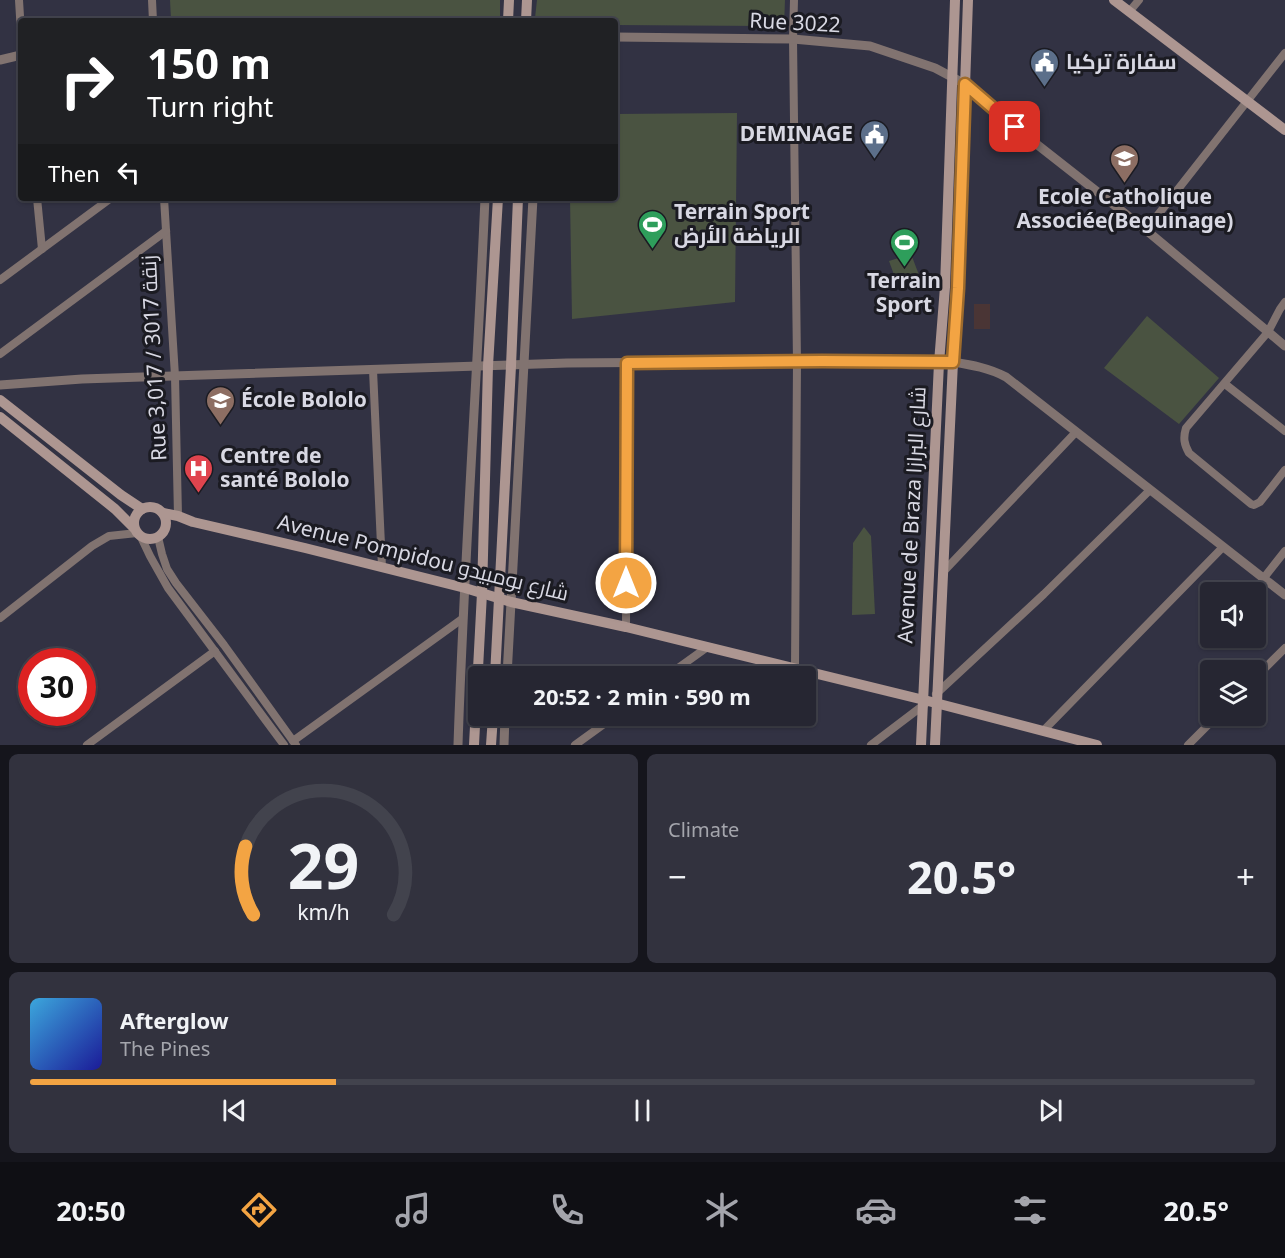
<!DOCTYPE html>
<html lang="en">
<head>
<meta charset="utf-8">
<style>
	:root { --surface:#262632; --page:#32323e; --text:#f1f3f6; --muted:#a4a5ac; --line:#42434d; --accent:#f3a443 }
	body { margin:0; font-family:"Noto Sans",Cairo,sans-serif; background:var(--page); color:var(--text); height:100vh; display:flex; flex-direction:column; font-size:22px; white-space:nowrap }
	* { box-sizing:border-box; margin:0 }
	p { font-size:20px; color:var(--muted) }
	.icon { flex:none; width:33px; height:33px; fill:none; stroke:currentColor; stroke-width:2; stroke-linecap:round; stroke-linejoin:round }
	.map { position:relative; height:745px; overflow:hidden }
	.panel { display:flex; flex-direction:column; gap:9px; padding:9px; background:#15151c; flex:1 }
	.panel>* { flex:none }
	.hud { position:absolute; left:18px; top:18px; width:600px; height:183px; border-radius:6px; box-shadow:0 2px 4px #0004,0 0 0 2px var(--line); background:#202124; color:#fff; overflow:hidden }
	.fabs { position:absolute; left:1200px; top:582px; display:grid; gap:12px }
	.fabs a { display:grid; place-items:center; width:66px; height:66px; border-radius:6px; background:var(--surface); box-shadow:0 2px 4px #0004,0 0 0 2px var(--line); font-size:30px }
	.speed { position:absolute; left:18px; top:648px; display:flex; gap:12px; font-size:30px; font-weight:700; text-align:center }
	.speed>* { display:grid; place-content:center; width:78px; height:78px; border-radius:50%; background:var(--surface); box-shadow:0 2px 4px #0004,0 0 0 2px var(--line); line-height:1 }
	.speed .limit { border:9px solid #d22; background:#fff; color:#111 }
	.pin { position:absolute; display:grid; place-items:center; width:51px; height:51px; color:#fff; margin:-26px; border-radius:12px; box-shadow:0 3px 9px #0006 }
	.me { position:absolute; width:66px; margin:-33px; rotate:0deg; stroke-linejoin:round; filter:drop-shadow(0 0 4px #0008) }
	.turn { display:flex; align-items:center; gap:21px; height:126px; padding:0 30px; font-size:27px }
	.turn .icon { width:78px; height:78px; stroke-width:2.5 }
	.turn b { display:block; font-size:42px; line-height:51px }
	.then { display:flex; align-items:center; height:57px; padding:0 30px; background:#0003; gap:12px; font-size:22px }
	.big { font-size:45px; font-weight:700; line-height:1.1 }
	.panel .card { flex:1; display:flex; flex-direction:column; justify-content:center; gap:9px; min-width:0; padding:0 21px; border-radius:9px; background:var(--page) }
	.panel .dial { align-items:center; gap:0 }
	.dial svg { height:156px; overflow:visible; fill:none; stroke:var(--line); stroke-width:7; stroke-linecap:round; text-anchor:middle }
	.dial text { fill:var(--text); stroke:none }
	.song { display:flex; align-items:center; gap:18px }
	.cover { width:72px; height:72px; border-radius:9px; background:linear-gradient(135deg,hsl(200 70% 55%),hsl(240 70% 35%)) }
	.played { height:6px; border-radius:3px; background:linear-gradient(90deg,var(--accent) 25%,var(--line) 25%) }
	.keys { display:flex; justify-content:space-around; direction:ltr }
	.heat { display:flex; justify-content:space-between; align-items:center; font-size:33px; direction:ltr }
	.panel .tiles { flex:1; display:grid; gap:9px; grid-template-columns:1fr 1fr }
	.card:last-child { grid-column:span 2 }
	.trip { position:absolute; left:468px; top:666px; width:348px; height:60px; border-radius:6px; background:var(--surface); box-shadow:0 2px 4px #0004,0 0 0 2px var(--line); font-weight:700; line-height:60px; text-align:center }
	.dock { display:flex; height:96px; justify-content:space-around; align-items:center; background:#0f0f14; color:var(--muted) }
	.dock .icon { width:42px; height:42px }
	.dock .on { color:var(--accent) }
	.dock b { font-size:27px; color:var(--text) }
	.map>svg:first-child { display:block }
	.education { fill:#4a3535 }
	.green { fill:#4a5341 }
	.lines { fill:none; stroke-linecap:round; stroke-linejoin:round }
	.minor { stroke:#817370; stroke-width:8 }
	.tertiary { stroke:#817370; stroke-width:9 }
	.secondary { stroke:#ad9691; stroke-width:10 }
	.route-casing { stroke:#9e6b2c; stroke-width:15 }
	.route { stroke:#f3a443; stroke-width:10 }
	.labels { text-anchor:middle; stroke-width:6; stroke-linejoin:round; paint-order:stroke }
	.street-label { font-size:21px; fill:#d8d8e3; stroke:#1b1b22 }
	.poi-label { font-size:21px; font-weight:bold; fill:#d8d8e3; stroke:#1b1b22; text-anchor:start }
</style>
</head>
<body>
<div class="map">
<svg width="1285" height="745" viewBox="0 0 1285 745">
	<rect width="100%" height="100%" fill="#323243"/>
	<rect class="education" x="974" y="304" width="16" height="25"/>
	<g class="green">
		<polygon points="170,0 500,0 500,21 171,19"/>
		<polygon points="537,0 785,0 784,26 615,25 615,21 537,21 535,18"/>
		<polygon points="737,113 735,302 572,319 570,198 615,198 615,114"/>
		<polygon points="911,254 919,275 897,283 889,261"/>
		<polygon points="1147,316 1219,378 1179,424 1104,368"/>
		<polygon points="864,527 871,536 875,614 852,615 853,543"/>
	</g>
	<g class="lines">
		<g class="minor">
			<polyline points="19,0 21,33"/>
			<polyline points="152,0 153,21"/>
			<polyline points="794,0 793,39 797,362 795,669"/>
			<polyline points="1129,12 1139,0"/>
			<polyline points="37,198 42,249"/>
			<polyline points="164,198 175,376 178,516"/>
			<polyline points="1146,230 1285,53"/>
			<polyline points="0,280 111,198"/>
			<path d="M1285 302 1280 309 1268 332 1186 428C1183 438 1184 444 1189 453L1251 504 1254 505 1260 502 1285 470"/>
			<polyline points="0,354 166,231"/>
			<polyline points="373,370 382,567"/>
			<polyline points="1225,384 1285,431"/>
			<polyline points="141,537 150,556 168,588 284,745"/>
			<polyline points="158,537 162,554 167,569 176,583 224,645 296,745"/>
			<polyline points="944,571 1076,432"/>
			<polyline points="1263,579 1285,551"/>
			<polyline points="0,618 92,546 109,536 137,533"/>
			<polyline points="626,627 627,363"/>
			<polyline points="667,676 706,648"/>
			<polyline points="1256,677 1285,648"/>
			<polyline points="936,694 1044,594 1150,490"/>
			<polyline points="1043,731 1223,547"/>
			<polyline points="293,741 462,619"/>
			<polyline points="87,745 215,651"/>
			<polyline points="575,745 615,716"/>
			<polyline points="871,745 925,704"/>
			<polyline points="1188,745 1217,716"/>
		</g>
		<g class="tertiary">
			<polyline points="615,37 793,39 870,46 935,68 965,84 997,113 1146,230 1285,346"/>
			<polyline points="0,60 21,55"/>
			<path d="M0 385 82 379 567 363 822 361 953 362C972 365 989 368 1006 377L1285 595"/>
			<polyline points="507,676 533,198"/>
			<path d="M458 745C464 563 477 380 485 198"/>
			<polyline points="504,745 505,716"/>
		</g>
		<g class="secondary">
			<polyline points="1114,0 1285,130"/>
			<polyline points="508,21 509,0"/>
			<polyline points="526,21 527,0"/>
			<polyline points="0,400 121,495 142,509"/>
			<polyline points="0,417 115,509 134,528"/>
			<circle cx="150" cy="523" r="16"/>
			<polyline points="163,513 178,516 193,522 305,548 465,588 511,602 626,627 928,701 1097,745"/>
			<polyline points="495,676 511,366 518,198"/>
			<polyline points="474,745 482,593 488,366 498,198"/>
			<polyline points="491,745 493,716"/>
			<polyline points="921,745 939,363 945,287 955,0"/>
			<polyline points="935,745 953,362 958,288 968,0"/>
		</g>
	</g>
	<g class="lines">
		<defs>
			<polyline id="route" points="626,583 627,363 822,361 953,362 958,288 965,84 1015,127"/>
		</defs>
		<use href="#route" class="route-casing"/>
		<use href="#route" class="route"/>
	</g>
	<defs>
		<symbol id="civic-pin" viewBox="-11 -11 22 30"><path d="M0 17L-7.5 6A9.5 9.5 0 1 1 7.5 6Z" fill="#5c6f8a" stroke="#1b1b22"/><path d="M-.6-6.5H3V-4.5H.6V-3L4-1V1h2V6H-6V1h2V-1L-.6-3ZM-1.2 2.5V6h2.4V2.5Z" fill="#fff"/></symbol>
		<symbol id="school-pin" viewBox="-11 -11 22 30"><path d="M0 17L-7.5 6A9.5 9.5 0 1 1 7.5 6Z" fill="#8d6e63" stroke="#1b1b22"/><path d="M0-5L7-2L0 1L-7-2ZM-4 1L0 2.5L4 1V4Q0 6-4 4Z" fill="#fff"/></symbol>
		<symbol id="stadium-pin" viewBox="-11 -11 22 30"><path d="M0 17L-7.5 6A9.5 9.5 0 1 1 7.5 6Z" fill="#2e9e5b" stroke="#1b1b22"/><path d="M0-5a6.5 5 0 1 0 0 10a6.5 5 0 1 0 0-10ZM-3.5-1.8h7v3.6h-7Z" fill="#fff"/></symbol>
		<symbol id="hospital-pin" viewBox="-11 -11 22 30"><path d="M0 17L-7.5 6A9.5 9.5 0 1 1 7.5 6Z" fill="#e0444e" stroke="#1b1b22"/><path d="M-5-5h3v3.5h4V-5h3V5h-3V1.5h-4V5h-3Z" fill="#fff"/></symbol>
	</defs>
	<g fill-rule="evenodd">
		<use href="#civic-pin" x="1028" y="46" width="33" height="45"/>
		<use href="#civic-pin" x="858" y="118" width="33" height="45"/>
		<use href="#school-pin" x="1108" y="142" width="33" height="45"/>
		<use href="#stadium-pin" x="636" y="208" width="33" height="45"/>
		<use href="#stadium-pin" x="888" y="226" width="33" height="45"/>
		<use href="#school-pin" x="204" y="384" width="33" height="45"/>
		<use href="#hospital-pin" x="182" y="452" width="33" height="45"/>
	</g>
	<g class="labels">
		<g class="street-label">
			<text transform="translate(795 23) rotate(3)" y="7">Rue 3022</text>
			<text transform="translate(154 358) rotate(-93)" y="7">Rue 3,017 / زنقة 3017</text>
			<text transform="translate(912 515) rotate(-87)" y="7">Avenue de Braza شارع البرازا</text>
			<text transform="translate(423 558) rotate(14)" y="7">Avenue Pompidou شارع بومبيدو</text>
		</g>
		<g class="poi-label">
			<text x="1066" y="69">سفارة تركيا</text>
			<text x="853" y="141" text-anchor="end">DEMINAGE</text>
			<text x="1125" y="204" text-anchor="middle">Ecole Catholique<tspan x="1125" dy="24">Associée(Beguinage)</tspan></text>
			<text x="674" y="219">Terrain Sport<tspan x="674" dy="24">الرياضة الأرض</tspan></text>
			<text x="904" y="288" text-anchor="middle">Terrain<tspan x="904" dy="24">Sport</tspan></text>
			<text x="241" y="407">École Bololo</text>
			<text x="220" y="463">Centre de<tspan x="220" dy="24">santé Bololo</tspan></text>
		</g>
	</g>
</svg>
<div class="fabs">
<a><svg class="icon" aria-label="sound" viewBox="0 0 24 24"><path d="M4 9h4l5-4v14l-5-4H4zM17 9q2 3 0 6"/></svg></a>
<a><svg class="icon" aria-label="layers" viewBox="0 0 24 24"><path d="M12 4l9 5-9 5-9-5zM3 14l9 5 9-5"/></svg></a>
</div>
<div class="speed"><div class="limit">30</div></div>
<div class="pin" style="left:1015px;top:127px;background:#d93025"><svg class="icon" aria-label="arrive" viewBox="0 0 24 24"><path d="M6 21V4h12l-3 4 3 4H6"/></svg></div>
<svg class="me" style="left:626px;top:583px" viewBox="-20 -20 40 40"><circle r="17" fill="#f3a443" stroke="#fff" stroke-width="3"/><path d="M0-11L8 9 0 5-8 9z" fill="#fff"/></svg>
<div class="trip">20:52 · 2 min · 590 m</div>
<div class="hud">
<div class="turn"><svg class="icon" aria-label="right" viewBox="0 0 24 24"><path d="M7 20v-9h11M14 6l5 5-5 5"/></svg><div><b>150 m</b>Turn right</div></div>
<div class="then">Then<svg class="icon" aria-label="left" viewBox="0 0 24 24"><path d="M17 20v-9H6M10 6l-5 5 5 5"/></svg></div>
</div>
</div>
<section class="panel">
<div class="tiles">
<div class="card dial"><svg viewBox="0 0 100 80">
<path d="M14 69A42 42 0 1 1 86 69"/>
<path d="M14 69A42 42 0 0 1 10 34" stroke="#f3a443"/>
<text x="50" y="56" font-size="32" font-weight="700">29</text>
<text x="50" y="72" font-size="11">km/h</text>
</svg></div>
<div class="card"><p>Climate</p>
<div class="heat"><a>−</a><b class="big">20.5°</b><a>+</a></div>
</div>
<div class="card">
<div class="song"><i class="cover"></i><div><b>Afterglow</b><p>The Pines</p></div></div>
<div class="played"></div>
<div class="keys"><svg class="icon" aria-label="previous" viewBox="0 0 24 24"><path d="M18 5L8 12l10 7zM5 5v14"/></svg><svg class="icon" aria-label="pause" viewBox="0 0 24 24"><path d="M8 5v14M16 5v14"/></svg><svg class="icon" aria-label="next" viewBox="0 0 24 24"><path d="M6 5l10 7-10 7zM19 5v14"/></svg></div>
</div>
</div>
</section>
<nav class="dock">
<b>20:50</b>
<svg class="icon on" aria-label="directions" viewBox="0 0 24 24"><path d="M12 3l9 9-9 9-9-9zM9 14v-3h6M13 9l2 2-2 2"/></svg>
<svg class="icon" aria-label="music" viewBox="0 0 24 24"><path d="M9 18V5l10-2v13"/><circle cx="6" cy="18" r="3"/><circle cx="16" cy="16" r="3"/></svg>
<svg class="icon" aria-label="phone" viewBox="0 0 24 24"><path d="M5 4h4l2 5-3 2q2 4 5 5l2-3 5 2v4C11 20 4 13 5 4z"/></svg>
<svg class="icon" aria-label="climate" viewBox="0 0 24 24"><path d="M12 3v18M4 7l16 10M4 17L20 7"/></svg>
<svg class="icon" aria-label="car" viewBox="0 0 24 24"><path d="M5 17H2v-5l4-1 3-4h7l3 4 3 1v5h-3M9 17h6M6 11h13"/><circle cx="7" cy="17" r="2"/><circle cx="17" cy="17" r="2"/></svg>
<svg class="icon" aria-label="filters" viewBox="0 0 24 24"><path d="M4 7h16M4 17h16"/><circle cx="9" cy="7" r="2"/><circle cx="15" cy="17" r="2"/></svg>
<b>20.5°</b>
</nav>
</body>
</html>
